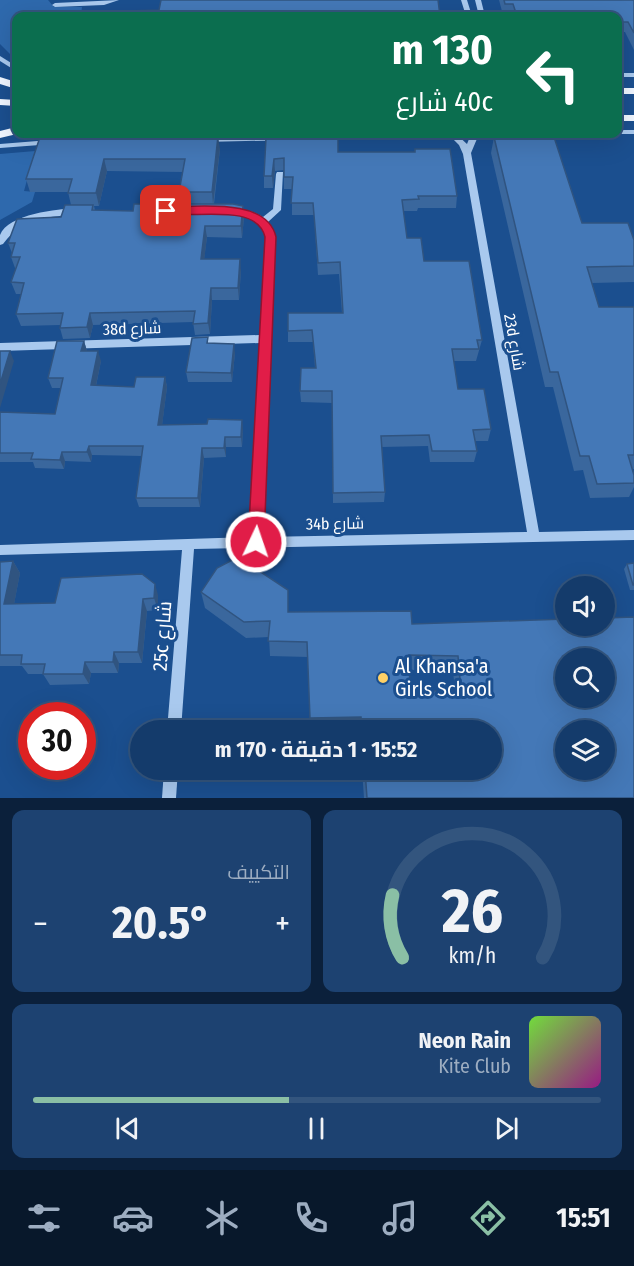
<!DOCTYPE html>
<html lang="ar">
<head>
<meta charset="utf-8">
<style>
	:root { --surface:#143b6b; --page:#1d4271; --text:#f1f3f6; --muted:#9dadc1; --line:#33557e; --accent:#8abfa5 }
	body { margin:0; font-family:"Fira Sans Condensed",Cairo,sans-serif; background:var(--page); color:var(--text); direction:rtl; height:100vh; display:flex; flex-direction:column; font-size:22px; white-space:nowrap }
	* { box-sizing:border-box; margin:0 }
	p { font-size:20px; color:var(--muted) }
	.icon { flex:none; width:33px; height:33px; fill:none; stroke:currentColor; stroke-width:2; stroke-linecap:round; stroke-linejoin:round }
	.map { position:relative; height:798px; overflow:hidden; direction:ltr }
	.details { display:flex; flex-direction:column; gap:12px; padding:12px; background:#0b203b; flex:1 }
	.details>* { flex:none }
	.banner { position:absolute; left:12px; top:12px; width:610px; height:126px; border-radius:12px; box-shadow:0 6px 24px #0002,0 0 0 2px var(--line); direction:rtl; background:#0b6e4f; color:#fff; overflow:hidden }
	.buttons { position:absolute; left:555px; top:576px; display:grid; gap:12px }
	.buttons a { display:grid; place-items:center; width:60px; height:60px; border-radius:50%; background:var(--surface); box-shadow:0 6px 24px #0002,0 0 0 2px var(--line); font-size:30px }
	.speed { position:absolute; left:18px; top:702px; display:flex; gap:12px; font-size:30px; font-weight:700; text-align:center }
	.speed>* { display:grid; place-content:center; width:78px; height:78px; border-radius:50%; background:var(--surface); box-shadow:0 6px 24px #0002,0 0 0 2px var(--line); line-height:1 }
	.speed .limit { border:9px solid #d22; background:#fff; color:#111 }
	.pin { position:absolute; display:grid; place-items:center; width:51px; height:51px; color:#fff; margin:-26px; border-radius:12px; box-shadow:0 3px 9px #0006 }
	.me { position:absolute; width:66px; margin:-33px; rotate:3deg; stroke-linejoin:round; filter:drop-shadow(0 0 4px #0008) }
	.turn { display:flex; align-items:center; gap:21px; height:126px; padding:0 30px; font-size:27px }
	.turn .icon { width:78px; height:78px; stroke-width:2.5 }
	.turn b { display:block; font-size:42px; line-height:51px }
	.big { font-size:45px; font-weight:700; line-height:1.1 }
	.details .card { flex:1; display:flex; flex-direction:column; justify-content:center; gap:9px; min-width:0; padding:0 21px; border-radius:12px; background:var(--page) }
	.details .dial { align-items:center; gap:0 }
	.dial svg { height:156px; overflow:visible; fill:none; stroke:var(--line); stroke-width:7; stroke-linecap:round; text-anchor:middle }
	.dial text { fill:var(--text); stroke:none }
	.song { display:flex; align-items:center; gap:18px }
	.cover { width:72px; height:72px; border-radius:9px; background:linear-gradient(135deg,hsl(100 70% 55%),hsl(310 70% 35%)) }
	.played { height:6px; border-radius:3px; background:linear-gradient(90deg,var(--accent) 45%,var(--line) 45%) }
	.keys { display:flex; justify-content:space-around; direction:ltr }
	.heat { display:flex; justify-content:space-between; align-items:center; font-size:33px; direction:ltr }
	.details .tiles { flex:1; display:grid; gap:12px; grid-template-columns:1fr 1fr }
	.card:last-child { grid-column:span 2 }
	.trip { position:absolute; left:130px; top:720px; width:372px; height:60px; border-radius:30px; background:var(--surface); box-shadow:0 6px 24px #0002,0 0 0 2px var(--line); font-weight:700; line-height:60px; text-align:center; direction:rtl }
	.tab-bar { display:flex; height:96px; justify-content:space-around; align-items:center; background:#08182b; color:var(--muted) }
	.tab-bar .icon { width:42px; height:42px }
	.tab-bar .on { color:var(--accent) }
	.tab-bar b { font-size:27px; color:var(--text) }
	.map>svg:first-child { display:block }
	.green { fill:#2e69ad }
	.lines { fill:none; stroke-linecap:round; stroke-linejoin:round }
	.minor { fill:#a9c9ee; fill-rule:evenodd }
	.major { fill:#f0f6ff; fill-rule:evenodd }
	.wall { fill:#3a679d; fill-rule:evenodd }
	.shaded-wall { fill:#305480 }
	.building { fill:#4478b7; stroke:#305480; stroke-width:1.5; fill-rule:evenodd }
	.route { fill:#e11d48; stroke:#92132f; stroke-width:1.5 }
	.poi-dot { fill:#ffd166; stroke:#1b4f8f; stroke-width:2 }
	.labels { text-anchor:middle; stroke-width:6; stroke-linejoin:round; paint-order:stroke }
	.street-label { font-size:16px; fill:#fff; stroke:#1b4f8f }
	.near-street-label { font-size:20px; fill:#fff; stroke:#1b4f8f }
	.near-poi-label { font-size:20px; fill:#fff; stroke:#1b4f8f; text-anchor:start }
</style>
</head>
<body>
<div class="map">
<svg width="634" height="798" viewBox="0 0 634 798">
	<rect width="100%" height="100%" fill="#1b4f8f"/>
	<g class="green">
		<polygon points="0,0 48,0 54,7 82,7 81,15 95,14 94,16 16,16 16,60 0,44"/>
		<polygon points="35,151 24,191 35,192 32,202 0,220 0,154"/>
	</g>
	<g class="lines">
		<g class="minor">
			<polygon points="119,0 104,5 55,7 52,5 55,3"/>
			<polygon points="461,0 467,0 472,16 466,16"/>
			<polygon points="475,0 481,0 485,16 479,16"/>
			<polygon points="0,56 16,66 16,71 0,61"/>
			<rect x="618" y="73" width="16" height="4"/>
			<polygon points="618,130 634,130 634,134 615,134 618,134"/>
			<polygon points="388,134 409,134 405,136 387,138 204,142 200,140 204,138"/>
			<path d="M448 134H456L467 144 471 134H479L471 153 539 532 634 530V540L194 549 181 730H167L182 550 0 555V545L250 537 260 343 0 351V343L260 335 266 236C259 217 244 215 227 212L226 210 230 207 253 212 263 217 273 209 276 174 277 172H283L281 210 268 222 274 236 262 537 527 532 463 154 459 145Z"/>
			<polygon points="50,140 54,142 53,144 0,148 0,144"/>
			<path d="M77 208 81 211 80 213C48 219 26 214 3 244L0 245C0 244 0 236 0 235 8 214 58 209 77 208Z"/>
			<polygon points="164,770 178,770 176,798 162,798"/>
		</g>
		<g class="major">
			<polygon points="0,77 16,82 16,89 0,84"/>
			<rect x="618" y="88" width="16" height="6"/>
			<polygon points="0,99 16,100 16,106 0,105"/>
			<rect x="618" y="115" width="16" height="6"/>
			<polygon points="16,127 17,134 0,138 0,131"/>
		</g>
	</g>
	<g class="wall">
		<polygon points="499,0 634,0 634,50 625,32 618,32 618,16 512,16 511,14 503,15"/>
		<path d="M164 134V136L220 149 214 204 243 206 244 217 242 238 207 237 204 259 241 270 239 300H212L210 334 195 335 193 322 93 325 90 338 63 339 60 328V325L21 326 16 314 22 294H16L11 282 16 268H15L11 257 12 253 8 243 61 217 71 205 68 192H30L26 179ZM107 171 183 172 179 192 181 204 133 211 95 210 94 206H99Z"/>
		<polygon points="494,137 582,223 634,240 634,282 592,283 599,307 634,307 634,469 632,469 634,475 634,487 629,497 590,498 583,470 574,471 553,387 545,387 491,153"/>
		<polygon points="266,138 338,152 414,152 415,149 457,196 456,208 418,208 417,211 403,211 407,238 482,340 476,361 453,361 458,389 491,429 488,441 475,441 477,451 474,462 430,462 428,446 382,447 385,492 384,502 333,503 332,403 301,402 300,391 315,368 313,342 288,342 288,331 342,313 339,274 318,275 314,215 292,215 292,189 284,189 284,170 275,171 273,188 264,188 264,176"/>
		<polygon points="208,337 208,343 235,353 232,382 188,382 186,372"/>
		<polygon points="84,341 87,351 101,361 96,386 134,387 165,377 167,387 162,425 243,429 242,447 226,447 226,457 204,458 200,507 139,507 136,498 142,456 92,455 91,462 65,461 64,469 35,468 33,462 0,462 0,412 55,414 61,388 52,388 48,378"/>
		<polygon points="13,561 20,573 14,604 55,603 158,595 158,610 147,611 142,663 119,663 118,673 91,673 89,684 50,685 43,674 28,674 22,666 0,666 0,562"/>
		<polygon points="634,563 634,590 630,590 624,569 627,564"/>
		<path d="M201 592 289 612 412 624 566 619 634 798H364L362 770H492V730H310L308 657 270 656 269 637 246 638 205 608ZM409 670 453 671 455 691H410Z"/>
	</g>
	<g class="shaded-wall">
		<polygon points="218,136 220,149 213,205 212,192"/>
		<polygon points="104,159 107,171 99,206 96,193"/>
		<polygon points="274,159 275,171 273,188 272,176"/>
		<polygon points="243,206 244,217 242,238 241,226"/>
		<polygon points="205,226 207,237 203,270 201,259"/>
		<polygon points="240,259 241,270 239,300 238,288"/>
		<polygon points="211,288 212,300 210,334 208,323"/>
		<polygon points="90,313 93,325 90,338 87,327"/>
		<polygon points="84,341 87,351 84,361 81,351"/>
		<polygon points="234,344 235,353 232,382 231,373"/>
		<polygon points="10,351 14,361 0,408 0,384"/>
		<polygon points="98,351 101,361 94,395 91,385"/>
		<polygon points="165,377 167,387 161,434 158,425"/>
		<polygon points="242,420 243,429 242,447 241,437"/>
		<polygon points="225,437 226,447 226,457 224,448"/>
		<polygon points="89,446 92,455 91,462 87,452"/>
		<polygon points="202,448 204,458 200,507 198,498"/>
		<polygon points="62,452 65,461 64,469 60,460"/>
		<polygon points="13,561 20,573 12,615 4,604"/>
		<polygon points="155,584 158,595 158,610 154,598"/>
		<polygon points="143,599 147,611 142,663 138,652"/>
		<polygon points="114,652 119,663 118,673 113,662"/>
		<polygon points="85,662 91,673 89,684 83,674"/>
	</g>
	<g class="building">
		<polygon points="161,0 438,0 440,16 94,16 95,12 159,10"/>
		<polygon points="504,0 634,0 634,33 628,22 618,22 618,16 517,16 513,4 505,4"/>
		<polygon points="41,134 163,134 163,136 218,136 212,192 179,192 185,159 104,159 96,193 68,193 72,179 26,179"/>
		<polygon points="499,134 553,134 582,223 628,223 634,240 634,266 587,267 599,307 634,307 634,455 628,455 634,475 634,483 597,484 589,456 580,456 558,372 550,372 494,137"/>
		<polygon points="266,138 338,138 338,152 415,152 415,149 450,149 457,196 418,196 419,199 402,200 407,238 421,238 424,261 469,261 482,340 477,340 479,349 452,349 458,389 484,389 491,429 473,430 477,451 432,451 429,435 381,436 385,492 333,493 332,391 300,391 301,368 316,368 312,330 288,331 288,313 343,313 340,262 318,263 313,203 291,203 293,177 284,177 284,158 274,159 272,176 264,176"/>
		<polygon points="134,204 233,204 243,206 241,226 205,226 201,259 240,259 238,288 211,288 208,323 193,324 195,311 90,313 87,327 60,328 63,313 16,314 24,283 11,282 20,257 11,257 15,243 8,243 17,219 61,217 65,205 93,205 92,210 133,211"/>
		<polygon points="208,337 207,343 234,344 231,373 186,372 192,338"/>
		<polygon points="57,341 84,341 81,351 98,351 91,385 134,387 136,377 165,377 158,425 207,424 208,419 242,420 241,437 225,437 224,448 202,448 198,498 136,498 143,446 89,446 87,452 62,452 60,460 31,459 33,453 0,453 0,412 55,414 63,378 48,378"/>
		<polygon points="0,351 10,351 0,384"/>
		<path d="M238 557 288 590V612L411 611 412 624 566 619V626H604V618L634 617V798H367L365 770H492V730H362L361 717 310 718 307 642 268 641 270 621 244 622 201 592 217 568ZM409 655 458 656 461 691H410ZM566 658H604V698H566ZM566 730H604V770H566Z"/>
		<polygon points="13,561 4,604 55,603 61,578 142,574 155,584 154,598 143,599 138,652 114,652 113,662 85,662 83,674 43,674 45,664 21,664 22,655 0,655 0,562"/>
		<polygon points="634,563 634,585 633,585 627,564"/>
	</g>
	<path class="route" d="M166 207C198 207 267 197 276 237L264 542 261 546 256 548 250 546 248 542 265 237C257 201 189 220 162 213V208Z"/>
	<circle class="poi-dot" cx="383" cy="678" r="6"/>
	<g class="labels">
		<g class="street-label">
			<text transform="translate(132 328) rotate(-2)" y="6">38d شارع</text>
			<text transform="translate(515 342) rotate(80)" y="6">23d شارع</text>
			<text transform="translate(335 523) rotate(-1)" y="6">34b شارع</text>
		</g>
		<g class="near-street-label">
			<text transform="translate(162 636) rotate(-86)" y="7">25c شارع</text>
		</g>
		<g class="near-poi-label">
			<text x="395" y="673">Al Khansa'a<tspan x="395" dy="23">Girls School</tspan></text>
		</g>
	</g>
</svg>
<div class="buttons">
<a><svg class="icon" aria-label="sound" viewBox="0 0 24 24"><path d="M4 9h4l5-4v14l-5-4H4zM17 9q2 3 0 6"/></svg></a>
<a><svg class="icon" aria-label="search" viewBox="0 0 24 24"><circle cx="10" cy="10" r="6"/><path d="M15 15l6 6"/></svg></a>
<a><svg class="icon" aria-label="layers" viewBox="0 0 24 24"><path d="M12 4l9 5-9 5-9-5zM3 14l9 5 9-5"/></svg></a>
</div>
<div class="speed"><div class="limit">30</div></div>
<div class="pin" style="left:166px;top:211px;background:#d93025"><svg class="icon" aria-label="arrive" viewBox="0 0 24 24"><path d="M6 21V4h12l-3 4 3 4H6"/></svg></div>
<svg class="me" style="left:256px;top:542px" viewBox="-20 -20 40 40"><circle r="17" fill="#e11d48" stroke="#fff" stroke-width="3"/><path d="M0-11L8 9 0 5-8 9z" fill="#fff"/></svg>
<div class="trip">15:52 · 1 دقيقة · 170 m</div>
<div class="banner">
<div class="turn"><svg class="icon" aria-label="left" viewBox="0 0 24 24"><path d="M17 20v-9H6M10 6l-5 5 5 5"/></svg><div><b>130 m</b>40c شارع</div></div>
</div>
</div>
<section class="details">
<div class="tiles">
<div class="card dial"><svg viewBox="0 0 100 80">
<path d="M14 69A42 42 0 1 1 86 69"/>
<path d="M14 69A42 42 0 0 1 9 37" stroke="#8abfa5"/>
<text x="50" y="56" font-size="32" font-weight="700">26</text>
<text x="50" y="72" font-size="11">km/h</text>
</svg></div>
<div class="card"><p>التكييف</p>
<div class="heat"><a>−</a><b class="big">20.5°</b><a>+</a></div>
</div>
<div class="card">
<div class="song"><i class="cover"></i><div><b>Neon Rain</b><p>Kite Club</p></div></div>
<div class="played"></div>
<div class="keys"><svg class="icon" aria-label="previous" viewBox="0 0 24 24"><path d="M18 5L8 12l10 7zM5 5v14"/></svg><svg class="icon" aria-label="pause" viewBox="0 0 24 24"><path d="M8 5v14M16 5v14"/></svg><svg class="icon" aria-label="next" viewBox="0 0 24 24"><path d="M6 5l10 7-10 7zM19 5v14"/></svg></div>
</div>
</div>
</section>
<nav class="tab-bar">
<b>15:51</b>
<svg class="icon on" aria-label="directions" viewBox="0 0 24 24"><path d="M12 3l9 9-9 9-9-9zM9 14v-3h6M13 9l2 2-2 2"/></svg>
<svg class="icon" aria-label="music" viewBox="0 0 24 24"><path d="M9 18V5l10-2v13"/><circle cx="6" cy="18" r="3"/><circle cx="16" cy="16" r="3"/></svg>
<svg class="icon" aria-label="phone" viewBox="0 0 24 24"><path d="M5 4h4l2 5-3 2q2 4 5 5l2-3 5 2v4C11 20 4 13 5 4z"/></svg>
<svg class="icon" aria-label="climate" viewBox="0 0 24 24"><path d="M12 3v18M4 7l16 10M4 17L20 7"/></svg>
<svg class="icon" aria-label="car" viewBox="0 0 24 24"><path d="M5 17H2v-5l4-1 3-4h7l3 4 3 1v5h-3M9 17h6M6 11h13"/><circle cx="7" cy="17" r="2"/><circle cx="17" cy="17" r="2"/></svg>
<svg class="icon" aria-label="filters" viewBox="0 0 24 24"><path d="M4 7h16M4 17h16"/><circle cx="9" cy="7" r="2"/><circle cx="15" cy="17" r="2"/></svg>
</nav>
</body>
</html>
